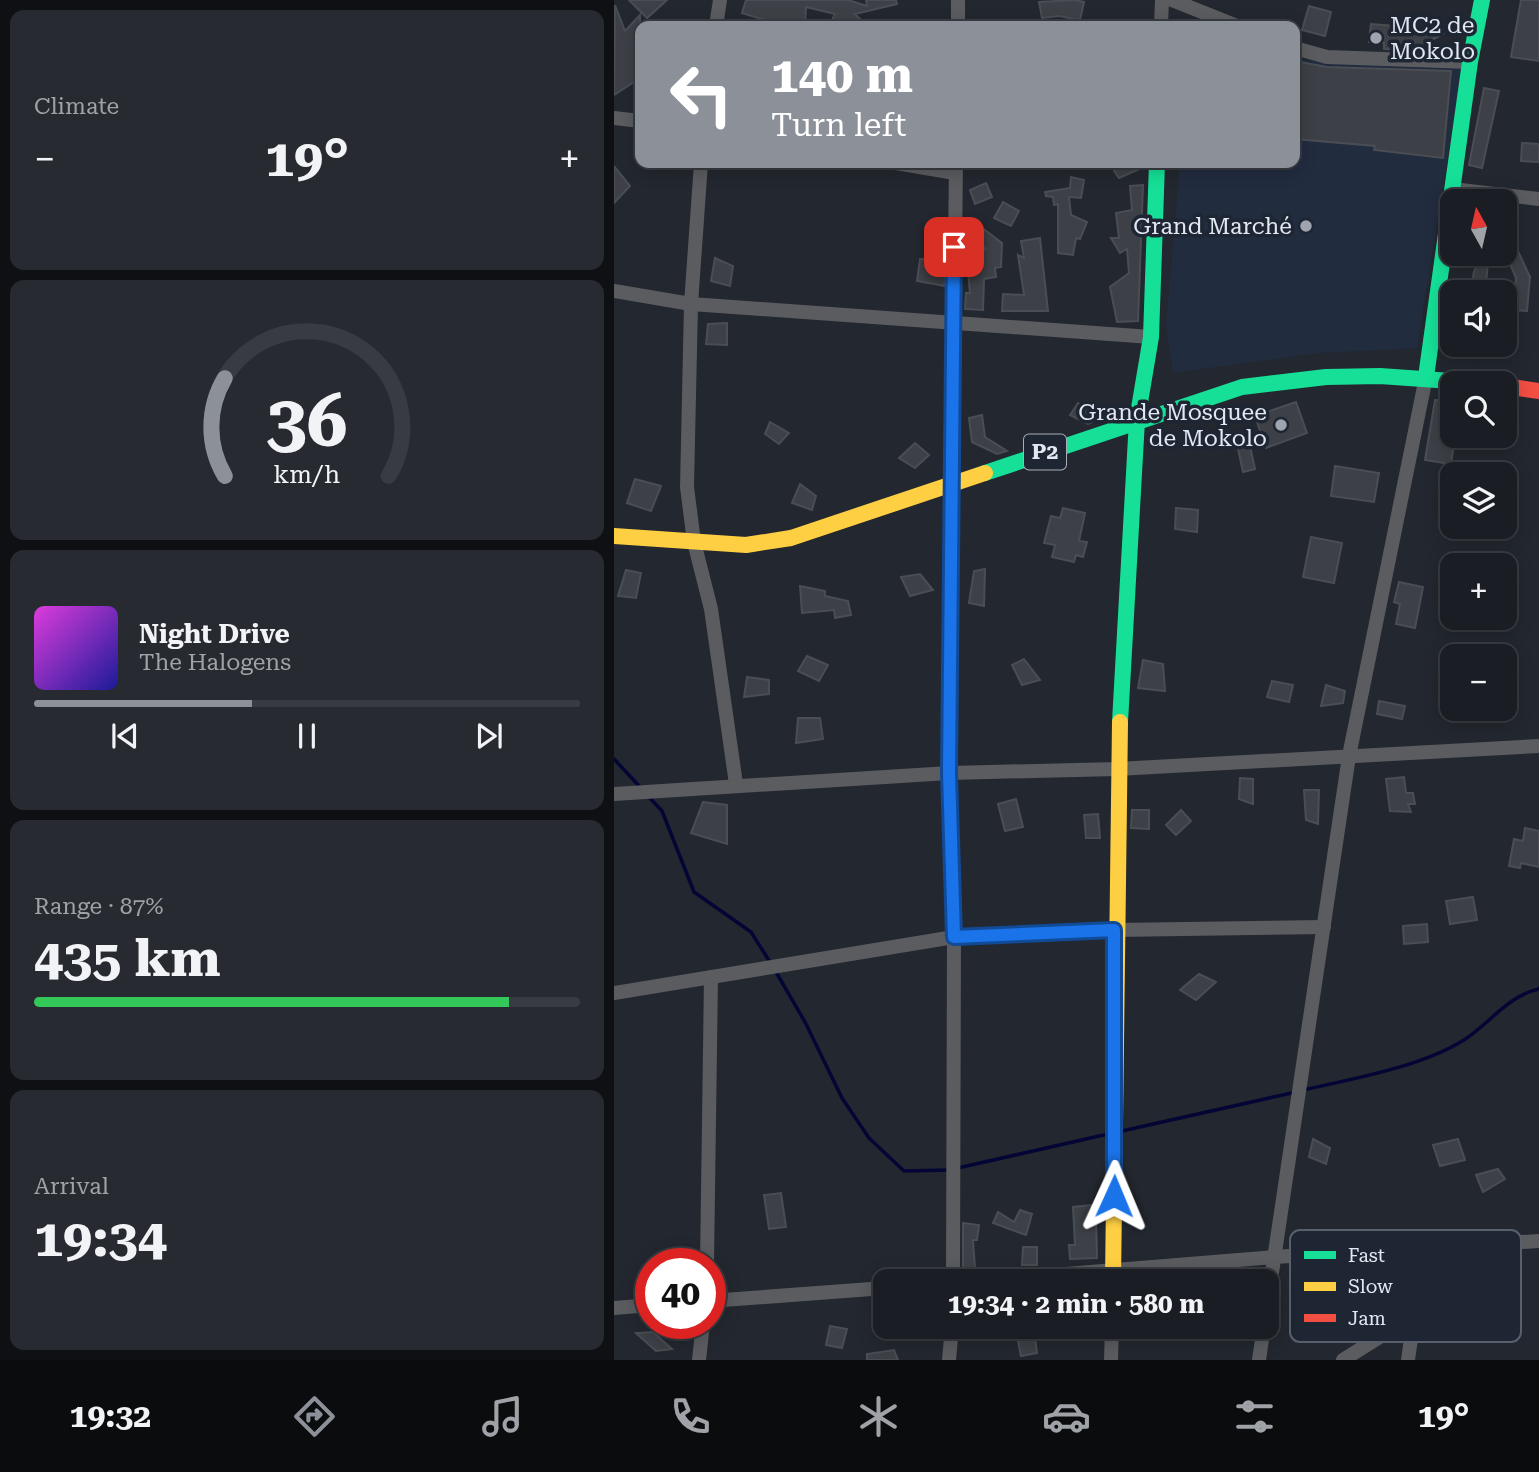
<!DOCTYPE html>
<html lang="en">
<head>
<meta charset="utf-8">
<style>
	:root { --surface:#1a1d23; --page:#272a30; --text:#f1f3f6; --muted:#9fa2a6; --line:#383b41; --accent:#8c9099 }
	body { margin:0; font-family:"Roboto Serif",serif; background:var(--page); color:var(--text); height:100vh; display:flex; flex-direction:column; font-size:26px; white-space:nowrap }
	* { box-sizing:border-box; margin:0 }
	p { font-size:23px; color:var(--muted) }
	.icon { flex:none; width:38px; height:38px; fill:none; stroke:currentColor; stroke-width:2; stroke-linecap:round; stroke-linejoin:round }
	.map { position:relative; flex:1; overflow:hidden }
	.drawer { display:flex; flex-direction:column; gap:10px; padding:10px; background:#0e1013; width:614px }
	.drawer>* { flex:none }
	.top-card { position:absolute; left:21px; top:21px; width:665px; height:147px; border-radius:14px; box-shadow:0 4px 18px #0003,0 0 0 2px var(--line); background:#8c9099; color:#fff; overflow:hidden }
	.needle { width:46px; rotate:352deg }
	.fabs { position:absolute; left:826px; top:189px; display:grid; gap:14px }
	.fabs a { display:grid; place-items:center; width:77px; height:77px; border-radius:14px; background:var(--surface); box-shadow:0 4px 18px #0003,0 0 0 2px var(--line); font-size:35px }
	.speed { position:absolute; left:21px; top:1248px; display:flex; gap:14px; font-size:35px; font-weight:700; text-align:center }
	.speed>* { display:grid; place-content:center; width:91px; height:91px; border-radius:50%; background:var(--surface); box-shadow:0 4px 18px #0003,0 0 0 2px var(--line); line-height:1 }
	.speed .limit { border:10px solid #d22; background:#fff; color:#111 }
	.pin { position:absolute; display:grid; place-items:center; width:60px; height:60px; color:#fff; margin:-30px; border-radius:14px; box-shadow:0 4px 10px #0006 }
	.me { position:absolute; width:77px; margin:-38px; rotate:1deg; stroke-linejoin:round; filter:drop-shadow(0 0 5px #0008) }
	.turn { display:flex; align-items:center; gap:24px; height:147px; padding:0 21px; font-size:32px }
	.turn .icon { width:91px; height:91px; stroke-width:2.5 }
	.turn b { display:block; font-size:49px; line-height:60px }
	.big { font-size:52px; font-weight:700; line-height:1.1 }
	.drawer .card { flex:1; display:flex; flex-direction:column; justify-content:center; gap:10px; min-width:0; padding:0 24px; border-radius:14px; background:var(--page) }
	.drawer .dial { align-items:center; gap:0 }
	.dial svg { height:182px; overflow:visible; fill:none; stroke:var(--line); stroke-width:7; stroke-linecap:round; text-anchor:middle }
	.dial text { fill:var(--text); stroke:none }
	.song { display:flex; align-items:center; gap:21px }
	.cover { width:84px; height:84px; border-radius:10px; background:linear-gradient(135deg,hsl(300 70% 55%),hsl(240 70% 35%)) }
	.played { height:7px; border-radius:4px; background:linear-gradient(90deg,var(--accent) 40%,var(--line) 40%) }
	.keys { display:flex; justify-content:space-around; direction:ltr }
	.heat { display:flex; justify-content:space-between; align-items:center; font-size:38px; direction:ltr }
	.charge { height:10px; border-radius:5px; background:linear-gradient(90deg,#34c759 87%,var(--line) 0) }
	.trip { position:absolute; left:259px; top:1269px; width:406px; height:70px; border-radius:14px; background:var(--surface); box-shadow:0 4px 18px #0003,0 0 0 2px var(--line); font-weight:700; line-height:70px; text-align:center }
	.menu { display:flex; height:112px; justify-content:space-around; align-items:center; background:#0a0c0e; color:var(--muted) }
	.menu .icon { width:49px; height:49px }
	.menu .selected { color:var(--accent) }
	.menu b { font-size:32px; color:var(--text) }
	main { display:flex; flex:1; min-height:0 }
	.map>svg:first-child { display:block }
	.built { fill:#222c3f }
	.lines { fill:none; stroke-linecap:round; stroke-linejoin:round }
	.stream { stroke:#030634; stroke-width:3.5 }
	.building { fill:#3d4046; stroke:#4a4e54; stroke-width:2 }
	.street { stroke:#5a5c5f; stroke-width:14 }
	.fast { stroke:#16e098; stroke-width:16 }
	.slow { stroke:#ffcf43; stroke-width:16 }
	.jam { stroke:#f24e42; stroke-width:16 }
	.route-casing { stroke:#114b97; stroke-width:18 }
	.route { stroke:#1a73e8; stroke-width:12 }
	.poi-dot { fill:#9fa4ae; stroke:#1e2634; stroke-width:2.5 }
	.labels { text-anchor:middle; stroke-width:7; stroke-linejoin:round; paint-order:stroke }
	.shield { fill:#1e2634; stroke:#a7aeb9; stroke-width:2 }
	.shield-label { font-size:21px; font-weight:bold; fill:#e2e8f2 }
	.poi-label { font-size:23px; fill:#e2e8f2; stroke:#1e2634; text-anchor:end }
	.key { fill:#1e2634; stroke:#59606d; stroke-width:2 }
	.key-label { font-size:19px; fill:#e2e8f2 }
</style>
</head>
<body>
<main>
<section class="drawer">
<div class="card"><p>Climate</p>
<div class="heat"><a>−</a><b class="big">19°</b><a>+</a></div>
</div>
<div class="card dial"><svg viewBox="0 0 100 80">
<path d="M14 69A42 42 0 1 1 86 69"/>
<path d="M14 69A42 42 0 0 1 14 26" stroke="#8c9099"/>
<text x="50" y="56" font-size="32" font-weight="700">36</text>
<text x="50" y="72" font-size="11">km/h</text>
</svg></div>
<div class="card">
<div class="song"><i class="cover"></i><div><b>Night Drive</b><p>The Halogens</p></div></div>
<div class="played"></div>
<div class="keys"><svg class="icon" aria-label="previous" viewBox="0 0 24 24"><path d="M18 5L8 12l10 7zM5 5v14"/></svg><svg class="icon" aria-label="pause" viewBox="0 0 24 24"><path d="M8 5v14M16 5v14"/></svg><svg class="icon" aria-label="next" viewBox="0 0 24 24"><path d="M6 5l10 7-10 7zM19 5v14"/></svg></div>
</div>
<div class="card"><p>Range · 87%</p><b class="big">435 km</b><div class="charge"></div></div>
<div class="card"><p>Arrival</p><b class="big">19:34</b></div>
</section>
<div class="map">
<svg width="925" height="1360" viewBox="0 0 925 1360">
	<rect width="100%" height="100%" fill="#23272f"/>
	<polygon class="built" points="681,59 848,69 803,348 704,353 559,373 552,325 566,163 681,163"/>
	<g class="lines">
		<g class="stream">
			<polyline points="0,759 27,788"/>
			<polyline points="34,796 48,811 80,892 137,932 156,962"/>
			<polyline points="162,972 191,1022 228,1098 255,1138 290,1171 337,1170"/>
			<path d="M689 1090C738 1079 807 1067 850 1040 875 1024 895 995 925 989"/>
			<polyline points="508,1131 682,1092"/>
			<polyline points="344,1168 494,1134"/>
		</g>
	</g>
	<g class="building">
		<polygon points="15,0 53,0 33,18"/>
		<polygon points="132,0 234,0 253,6 252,0 282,0 283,4 241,14 253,26 215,26 221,14 192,7 191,23 154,21 128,13"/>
		<polygon points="461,0 470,2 466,20 445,16 428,18 425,2"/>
		<polygon points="907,0 925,0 925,61 897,57"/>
		<polygon points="1,5 11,31 26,15 26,39 22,43 26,50 26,78 0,95"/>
		<polygon points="695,6 717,12 711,36 688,30"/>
		<polygon points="822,22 829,34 799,50 770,49 770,43 755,42 757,24 781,26 781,30 801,34"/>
		<polygon points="681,61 713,67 837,71 829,158 760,150 761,146 681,139"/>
		<polygon points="870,88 885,91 868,168 855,165"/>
		<polygon points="908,143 925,144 925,162 907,161"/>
		<polygon points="511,163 530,163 530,167 505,178 500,171"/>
		<polygon points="0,166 16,186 0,203"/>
		<polygon points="457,177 470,180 467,198 455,197 457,215 473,222 466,239 462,238 459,255 444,253 444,204 440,205 439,197 432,196 431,192 456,188"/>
		<polygon points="372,183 378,197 361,204 356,190"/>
		<polygon points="529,185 524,321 503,322 496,287 515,273 513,249 506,253 497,238 505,238 502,213 518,210 516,186"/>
		<polygon points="389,202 405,211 397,226 380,218"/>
		<polygon points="891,223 916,277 913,311 891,309 891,294 900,295 902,278 891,252"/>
		<polygon points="363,224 388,243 387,267 381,268 382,277 370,279 369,310 351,309 352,293 356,293 352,250 372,249 356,234"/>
		<polygon points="426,238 434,311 388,311 389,294 410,295 404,255 410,258 407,241"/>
		<polygon points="871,254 875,254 871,292 857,292 860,271"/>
		<polygon points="101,258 119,266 116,286 97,281"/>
		<polygon points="306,259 330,260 331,286 303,281"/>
		<polygon points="113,323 113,345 92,344 94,324"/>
		<polygon points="821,400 838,402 840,443 837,464 811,460"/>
		<polygon points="682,402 693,433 652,448 641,416"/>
		<polygon points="464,403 480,413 478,422 474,424 456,415"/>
		<polygon points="368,415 371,437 393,451 383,454 358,442 355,418"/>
		<polygon points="156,422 175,433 165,444 151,434"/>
		<polygon points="301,443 315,455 301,468 285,458"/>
		<polygon points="636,446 641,469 629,472 624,449"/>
		<polygon points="721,466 765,473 760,502 717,496"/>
		<polygon points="21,479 47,486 37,511 13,503"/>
		<polygon points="186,484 202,496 198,510 178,503"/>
		<polygon points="449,508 471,513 465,541 473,542 469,557 462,555 460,562 438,557 441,545 430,543 437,516 446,518"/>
		<polygon points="562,508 584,510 583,532 561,529"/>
		<polygon points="697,537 728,543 720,583 689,577"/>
		<polygon points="371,569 370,606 355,603 360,571"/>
		<polygon points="12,570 27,573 22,598 4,596"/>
		<polygon points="306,574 319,590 296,596 287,577"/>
		<polygon points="785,582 809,587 801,628 782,624 786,604 780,602"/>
		<polygon points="186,586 211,591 211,596 234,601 237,615 221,618 220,610 188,613"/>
		<polygon points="193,656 214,665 205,681 184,671"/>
		<polygon points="410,659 426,680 408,685 398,665"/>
		<polygon points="529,660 549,664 551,691 524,688"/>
		<polygon points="133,677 155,680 155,694 130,697"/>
		<polygon points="658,681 679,685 675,702 653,697"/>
		<polygon points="712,685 731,691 729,703 707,706"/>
		<polygon points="765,701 791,706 788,719 763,714"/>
		<polygon points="184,718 206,718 209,739 182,743"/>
		<polygon points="790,777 792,793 799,793 801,804 794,804 797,812 776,811 772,779"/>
		<polygon points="626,778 639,779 639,804 625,799"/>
		<polygon points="690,790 705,790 704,824 692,820"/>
		<polygon points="402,799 409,827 391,831 384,804"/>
		<polygon points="89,802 113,805 113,844 77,833"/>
		<polygon points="518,810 535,810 535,829 517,828"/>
		<polygon points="567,810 577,821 562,835 552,825"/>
		<polygon points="484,814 486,838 472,838 470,815"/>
		<polygon points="911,828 925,831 925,867 907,863 906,868 895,866 900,839 909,841"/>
		<polygon points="859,897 863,920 836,924 832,901"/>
		<polygon points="813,924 814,942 790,944 789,926"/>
		<polygon points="585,974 602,982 582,1000 566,990"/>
		<polygon points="699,1139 716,1148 712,1164 695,1157"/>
		<polygon points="844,1139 851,1160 826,1166 819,1145"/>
		<polygon points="884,1169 891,1179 869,1192 862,1175"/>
		<polygon points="167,1193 172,1227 155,1229 150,1195"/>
		<polygon points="479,1205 475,1218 482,1218 483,1258 456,1259 455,1245 461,1245 459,1207"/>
		<polygon points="406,1210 418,1214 412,1235 379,1223 384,1212 400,1222"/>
		<polygon points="349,1223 365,1225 363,1240 359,1240 361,1269 349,1270"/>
		<polygon points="409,1247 423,1247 423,1265 408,1265"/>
		<polygon points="216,1326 233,1329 228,1348 212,1345"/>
		<polygon points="39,1332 58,1349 42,1351 22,1333"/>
		<polygon points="421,1338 423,1353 407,1356 404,1341"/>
		<polygon points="280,1350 284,1360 253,1360 253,1354"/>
	</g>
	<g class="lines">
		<g class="street">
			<polyline points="558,0 623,26"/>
			<polyline points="102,26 106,0"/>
			<polyline points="344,26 344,0"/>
			<polyline points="547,26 548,0"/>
			<polyline points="681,48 713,57 856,62"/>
			<polyline points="0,118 26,121"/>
			<polyline points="87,163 77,304 73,487 80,542 97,609 122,784"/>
			<polyline points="282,163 341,173"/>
			<polyline points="838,189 925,199"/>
			<polyline points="0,291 77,304 537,337"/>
			<polyline points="0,794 335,773 503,769 925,746"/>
			<polyline points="0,993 340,937 500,930 710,927"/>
			<polyline points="93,1264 97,977"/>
			<polyline points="339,1281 340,937 335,773 342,163"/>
			<polyline points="367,1281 660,1257 925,1241"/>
			<polyline points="96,1301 271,1288"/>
			<polyline points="653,1306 735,756 812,377"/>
			<polyline points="0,1308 37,1305"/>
			<polyline points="85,1360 89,1323"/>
			<polyline points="335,1360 338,1326"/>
			<polyline points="497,1360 498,1326"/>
			<polyline points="645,1360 650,1326"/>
			<polyline points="729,1360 799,1316"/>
			<polyline points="794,1360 810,1247"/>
		</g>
		<g class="fast">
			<polyline points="812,377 856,62 868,0"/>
			<polyline points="371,473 628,387 712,377 766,376 865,383"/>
			<polyline points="506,722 523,420 537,337 543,163"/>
		</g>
		<g class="slow">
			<polyline points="0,536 132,545 177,538 371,473"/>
			<polyline points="499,1281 506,722"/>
		</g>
		<polyline class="jam" points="891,386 925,391"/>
	</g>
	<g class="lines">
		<defs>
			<polyline id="route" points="340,247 335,773 340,937 500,930 500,1196"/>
		</defs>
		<use href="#route" class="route-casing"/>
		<use href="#route" class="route"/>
	</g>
	<g class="poi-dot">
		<circle cx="762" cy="38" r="7"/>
		<circle cx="692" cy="226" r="7"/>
		<circle cx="667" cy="425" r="7"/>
	</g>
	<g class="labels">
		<rect class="shield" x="410" y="434.5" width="42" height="35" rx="5"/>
		<g class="shield-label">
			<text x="431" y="459">P2</text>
		</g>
		<g class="poi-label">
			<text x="776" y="33" text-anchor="start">MC2 de<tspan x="776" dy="26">Mokolo</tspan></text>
			<text x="678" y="234">Grand Marché</text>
			<text x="653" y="420">Grande Mosquee<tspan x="653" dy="26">de Mokolo</tspan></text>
		</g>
	</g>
	<rect x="676" y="1230" width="231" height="112" rx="10" class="key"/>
	<rect x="690" y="1251" width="32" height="8" fill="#16e098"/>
	<rect x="690" y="1282" width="32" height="9" fill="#ffcf43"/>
	<rect x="690" y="1314" width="32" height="8" fill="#f24e42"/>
	<g class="key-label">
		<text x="734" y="1262">Fast</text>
		<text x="734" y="1293">Slow</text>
		<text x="734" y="1325">Jam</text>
	</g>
</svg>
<div class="fabs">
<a><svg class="needle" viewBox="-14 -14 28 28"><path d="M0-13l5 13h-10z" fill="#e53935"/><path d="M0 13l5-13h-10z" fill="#9fa2a6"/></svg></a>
<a><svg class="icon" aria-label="sound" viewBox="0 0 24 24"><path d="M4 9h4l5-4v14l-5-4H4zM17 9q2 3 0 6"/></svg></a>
<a><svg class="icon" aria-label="search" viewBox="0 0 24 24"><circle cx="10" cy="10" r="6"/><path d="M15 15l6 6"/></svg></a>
<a><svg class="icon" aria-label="layers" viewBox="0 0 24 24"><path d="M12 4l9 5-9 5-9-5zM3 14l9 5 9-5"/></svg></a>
<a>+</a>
<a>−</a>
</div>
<div class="speed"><div class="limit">40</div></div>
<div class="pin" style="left:340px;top:247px;background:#d93025"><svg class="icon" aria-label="arrive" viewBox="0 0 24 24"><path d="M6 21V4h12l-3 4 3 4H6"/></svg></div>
<svg class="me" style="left:500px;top:1196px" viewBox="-20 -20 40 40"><path d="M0-17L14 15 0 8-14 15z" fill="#1a73e8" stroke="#fff" stroke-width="4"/></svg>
<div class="trip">19:34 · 2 min · 580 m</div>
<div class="top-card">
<div class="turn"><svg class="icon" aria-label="left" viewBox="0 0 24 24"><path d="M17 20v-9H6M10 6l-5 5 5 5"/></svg><div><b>140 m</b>Turn left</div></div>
</div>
</div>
</main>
<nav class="menu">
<b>19:32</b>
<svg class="icon selected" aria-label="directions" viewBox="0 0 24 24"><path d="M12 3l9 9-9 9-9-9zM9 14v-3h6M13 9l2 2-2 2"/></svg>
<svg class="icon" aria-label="music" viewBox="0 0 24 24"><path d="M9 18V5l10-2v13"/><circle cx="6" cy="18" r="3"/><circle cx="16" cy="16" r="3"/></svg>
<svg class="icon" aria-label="phone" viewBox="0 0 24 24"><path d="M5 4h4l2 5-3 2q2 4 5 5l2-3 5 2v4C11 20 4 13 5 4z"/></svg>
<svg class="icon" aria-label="climate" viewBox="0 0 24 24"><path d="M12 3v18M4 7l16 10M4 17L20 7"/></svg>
<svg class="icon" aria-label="car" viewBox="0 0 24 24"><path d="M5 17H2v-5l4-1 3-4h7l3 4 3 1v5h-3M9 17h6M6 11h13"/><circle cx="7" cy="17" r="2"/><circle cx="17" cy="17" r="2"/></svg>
<svg class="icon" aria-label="filters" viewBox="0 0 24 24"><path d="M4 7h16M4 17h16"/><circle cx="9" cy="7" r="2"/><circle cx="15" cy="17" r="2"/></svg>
<b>19°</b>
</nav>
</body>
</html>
